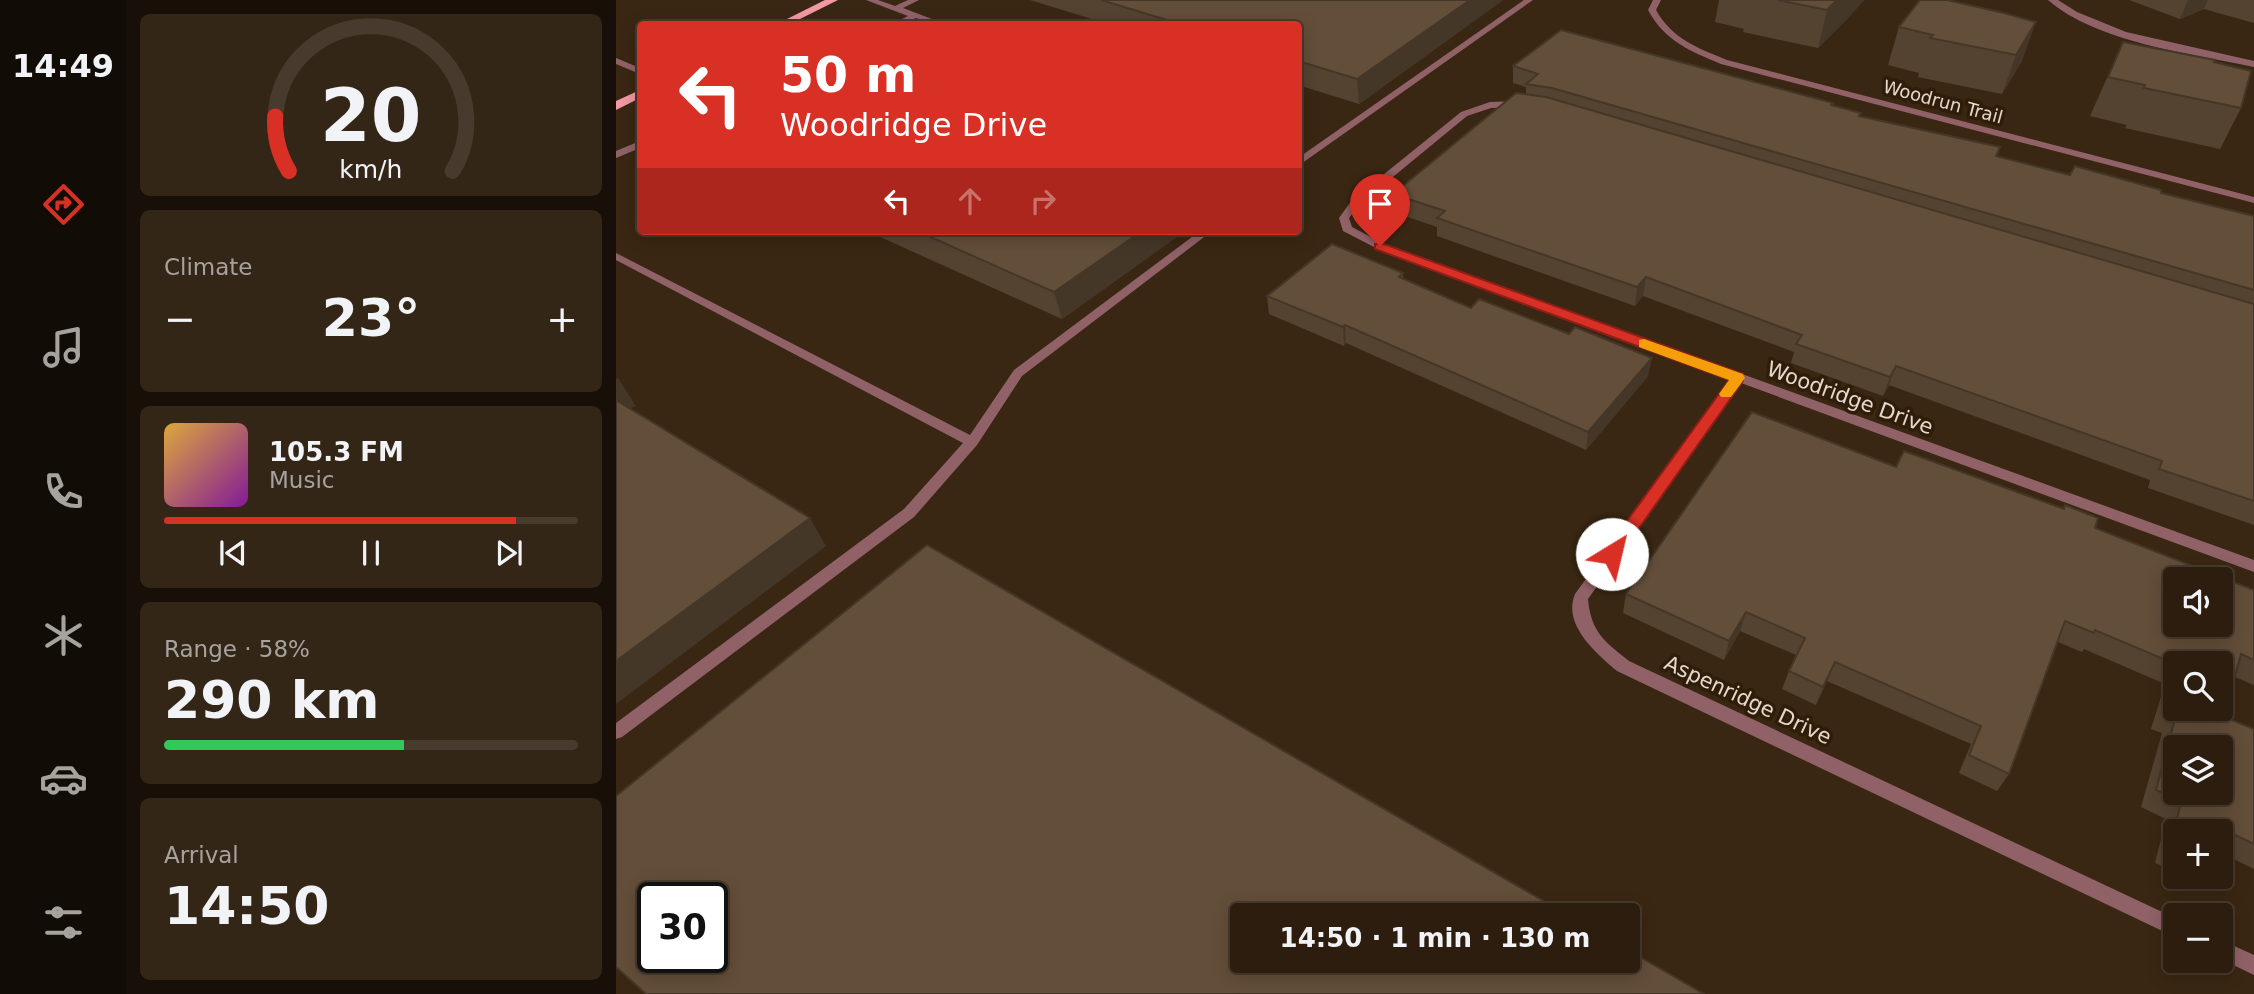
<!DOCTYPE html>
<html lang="en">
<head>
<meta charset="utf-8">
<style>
	:root { --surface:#2c1d0e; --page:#342617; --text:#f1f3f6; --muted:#a6a29e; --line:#483b2e; --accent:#d93025 }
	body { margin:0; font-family:"DejaVu Sans",sans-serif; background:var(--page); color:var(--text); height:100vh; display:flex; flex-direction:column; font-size:26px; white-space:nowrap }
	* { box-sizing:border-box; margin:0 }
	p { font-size:23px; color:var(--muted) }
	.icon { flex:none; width:38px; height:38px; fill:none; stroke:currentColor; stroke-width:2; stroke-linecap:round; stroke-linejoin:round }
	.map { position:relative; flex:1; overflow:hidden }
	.details { display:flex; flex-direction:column; gap:14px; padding:14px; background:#181008; width:490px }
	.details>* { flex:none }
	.top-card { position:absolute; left:21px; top:21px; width:665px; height:214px; border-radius:7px; box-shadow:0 4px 18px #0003,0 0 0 2px var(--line); background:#d93025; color:#fff; overflow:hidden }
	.tools { position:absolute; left:1547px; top:567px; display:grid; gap:14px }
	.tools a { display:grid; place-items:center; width:70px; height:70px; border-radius:7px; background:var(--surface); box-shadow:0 4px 18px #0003,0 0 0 2px var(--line); font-size:35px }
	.speed { position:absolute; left:21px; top:882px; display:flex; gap:14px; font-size:35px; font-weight:700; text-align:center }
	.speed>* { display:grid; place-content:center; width:91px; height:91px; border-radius:50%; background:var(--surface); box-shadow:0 4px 18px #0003,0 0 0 2px var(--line); line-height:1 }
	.speed .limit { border:4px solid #111; border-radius:10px; background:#fff; color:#111 }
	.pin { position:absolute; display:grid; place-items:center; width:60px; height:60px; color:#fff; margin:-72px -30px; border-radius:50% 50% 50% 0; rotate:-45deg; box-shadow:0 0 7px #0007 }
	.pin .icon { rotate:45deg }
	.me { position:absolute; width:77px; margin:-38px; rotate:36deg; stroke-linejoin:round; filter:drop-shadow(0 0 5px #0008) }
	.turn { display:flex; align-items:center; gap:24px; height:147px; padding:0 28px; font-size:32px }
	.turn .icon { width:91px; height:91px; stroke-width:2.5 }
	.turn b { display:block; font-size:49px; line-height:60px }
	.lanes { display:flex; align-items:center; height:66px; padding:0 28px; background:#0003; justify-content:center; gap:35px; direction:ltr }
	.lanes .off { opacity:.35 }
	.big { font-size:52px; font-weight:700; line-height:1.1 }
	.details .tile { flex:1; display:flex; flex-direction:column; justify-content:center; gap:10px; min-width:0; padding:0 24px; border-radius:10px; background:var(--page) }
	.details .dial { align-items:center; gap:0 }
	.dial svg { height:182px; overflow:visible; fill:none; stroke:var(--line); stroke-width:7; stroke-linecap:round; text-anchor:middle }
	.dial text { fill:var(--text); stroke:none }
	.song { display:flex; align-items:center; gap:21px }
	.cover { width:84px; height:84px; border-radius:10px; background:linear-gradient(135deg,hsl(40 70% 55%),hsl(290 70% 35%)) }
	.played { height:7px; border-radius:4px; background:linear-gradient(90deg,var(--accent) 85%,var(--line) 85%) }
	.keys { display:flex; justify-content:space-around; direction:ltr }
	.heat { display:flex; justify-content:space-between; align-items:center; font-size:38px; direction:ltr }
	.charge { height:10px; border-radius:5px; background:linear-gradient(90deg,#34c759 58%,var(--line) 0) }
	.trip { position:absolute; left:614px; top:903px; width:410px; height:70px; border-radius:7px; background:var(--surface); box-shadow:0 4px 18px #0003,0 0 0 2px var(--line); font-weight:700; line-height:70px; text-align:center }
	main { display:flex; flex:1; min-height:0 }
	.tab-bar { display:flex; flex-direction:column; width:126px; justify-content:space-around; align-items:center; background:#120c06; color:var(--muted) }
	.tab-bar .icon { width:49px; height:49px }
	.tab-bar .active { color:var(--accent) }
	.tab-bar b { font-size:32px; color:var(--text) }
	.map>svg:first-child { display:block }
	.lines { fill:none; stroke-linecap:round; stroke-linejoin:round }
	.service { fill:#906268; fill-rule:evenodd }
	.minor { fill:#906268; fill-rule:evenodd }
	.primary { fill:#f597a5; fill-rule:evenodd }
	.wall { fill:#554331; fill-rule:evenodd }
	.shaded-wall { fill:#453728 }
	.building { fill:#634e39; stroke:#453728; stroke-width:2; fill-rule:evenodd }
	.route { fill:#d93025; stroke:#8d1f18; stroke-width:2 }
	.slow { fill:#f59e0b }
	.labels { text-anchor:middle; stroke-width:7; stroke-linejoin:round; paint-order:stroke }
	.far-street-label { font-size:18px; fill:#e5d8cc; stroke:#301d09 }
	.street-label { font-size:21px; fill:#e5d8cc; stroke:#301d09 }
</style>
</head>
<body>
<main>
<nav class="tab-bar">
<b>14:49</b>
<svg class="icon active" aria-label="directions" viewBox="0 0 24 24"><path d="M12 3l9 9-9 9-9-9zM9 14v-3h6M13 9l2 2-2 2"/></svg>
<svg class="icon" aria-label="music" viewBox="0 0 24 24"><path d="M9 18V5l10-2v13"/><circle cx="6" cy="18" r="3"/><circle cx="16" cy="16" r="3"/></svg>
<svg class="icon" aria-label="phone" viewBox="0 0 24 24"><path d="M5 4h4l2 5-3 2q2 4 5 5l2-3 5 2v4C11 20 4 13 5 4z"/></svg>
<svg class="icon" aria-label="climate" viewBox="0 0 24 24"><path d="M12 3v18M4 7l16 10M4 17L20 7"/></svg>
<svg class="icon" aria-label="car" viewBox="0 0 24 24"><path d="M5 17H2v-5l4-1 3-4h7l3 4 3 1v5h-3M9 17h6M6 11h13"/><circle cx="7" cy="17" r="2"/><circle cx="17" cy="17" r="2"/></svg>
<svg class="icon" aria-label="filters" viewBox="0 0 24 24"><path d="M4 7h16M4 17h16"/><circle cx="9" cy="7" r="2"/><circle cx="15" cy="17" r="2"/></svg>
</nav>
<section class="details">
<div class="tile dial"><svg viewBox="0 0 100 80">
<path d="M14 69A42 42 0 1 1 86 69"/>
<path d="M14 69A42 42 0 0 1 8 45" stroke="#d93025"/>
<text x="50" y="56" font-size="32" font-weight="700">20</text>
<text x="50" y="72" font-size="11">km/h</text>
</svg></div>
<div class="tile"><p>Climate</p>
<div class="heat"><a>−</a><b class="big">23°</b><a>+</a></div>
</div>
<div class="tile">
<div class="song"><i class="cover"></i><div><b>105.3 FM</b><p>Music</p></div></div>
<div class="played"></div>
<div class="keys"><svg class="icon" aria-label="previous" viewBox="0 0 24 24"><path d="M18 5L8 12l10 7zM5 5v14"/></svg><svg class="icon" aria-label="pause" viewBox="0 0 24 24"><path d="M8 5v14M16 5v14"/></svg><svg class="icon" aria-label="next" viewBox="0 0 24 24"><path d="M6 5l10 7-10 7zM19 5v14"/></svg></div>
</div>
<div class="tile"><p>Range · 58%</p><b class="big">290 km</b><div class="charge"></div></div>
<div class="tile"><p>Arrival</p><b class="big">14:50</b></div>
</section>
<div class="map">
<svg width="1638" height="994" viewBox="0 0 1638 994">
	<rect width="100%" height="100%" fill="#3a2713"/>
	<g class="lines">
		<g class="service">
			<polygon points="250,0 262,0 279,6 292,0 303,0 287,8 329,24 318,24 300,18 286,24 276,24 292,16"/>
			<polygon points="908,0 917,0 682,166 682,158"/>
			<polygon points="0,58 24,68 24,74 0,64"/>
			<polygon points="24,141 24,148 0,158 0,151"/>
			<polygon points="584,231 596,231 406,376 361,445 298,517 6,737 0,739 0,723 288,509 347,443 0,260 0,253 354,435 398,370"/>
		</g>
		<g class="minor">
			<path d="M1037 0H1045L1040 10C1056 39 1082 48 1111 60L1638 197V203L1105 64C1074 51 1049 41 1032 10Z"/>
			<path d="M1432 0H1442L1461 12 1510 32 1638 61V67C1576 54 1480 42 1432 0Z"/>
			<path d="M874 102 903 101 908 104 903 107 875 108 851 116 744 204 733 218 736 227 768 244 1638 560V572L1125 383 972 599C975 632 988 641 1013 661L1559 918V937L1001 671C981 654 946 625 959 594L1115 379 760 248 727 231 723 218 736 200 845 112Z"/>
			<polygon points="1605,940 1638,955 1638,975 1605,959"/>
		</g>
		<g class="primary">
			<polygon points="209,0 222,0 174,24 161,24"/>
			<polygon points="24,90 24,98 0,110 0,101"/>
		</g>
	</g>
	<g class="wall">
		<polygon points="414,0 887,0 743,104 682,85 682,24 492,24"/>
		<polygon points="1103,0 1248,0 1232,18 1202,48 1127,32 1128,29 1099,22"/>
		<polygon points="1513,0 1638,0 1638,23 1588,9 1564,19"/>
		<polygon points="1388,13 1406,61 1386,94 1302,77 1303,73 1272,65 1283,27"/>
		<polygon points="1507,42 1598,62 1625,108 1604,149 1509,128 1511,125 1474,116"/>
		<polygon points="897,66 1216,105 1245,113 1244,116 1384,147 1381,156 1454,175 1545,193 1638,216 1638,525 1532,488 1534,480 1273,385 1267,396 1175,363 1178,352 1027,296 1019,306 821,236 821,227 777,212 777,194 910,94 910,87 897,83"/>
		<polygon points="251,231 569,231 446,319"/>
		<polygon points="787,273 787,279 855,308 1032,376 970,450 730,343 728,346 653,314 651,296"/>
		<path d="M1280 467 1479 528 1638 590V685L1619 677 1608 717 1638 729V869L1605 853V831H1559V872L1539 863 1550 819 1525 807 1546 733 1535 729 1549 684 1468 649 1466 652 1442 642 1393 774 1381 791 1343 773 1355 744 1211 681 1200 705 1166 689 1173 671 1180 655 1124 631 1108 660 1007 613 1010 594ZM1559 663 1605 709H1559Z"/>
		<polygon points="1568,877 1587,877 1581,883"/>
	</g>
	<g class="shaded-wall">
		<polygon points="854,0 887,0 743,104 741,79"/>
		<polygon points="1221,0 1248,0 1232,18 1202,48 1211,10"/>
		<polygon points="1572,0 1592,0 1588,9 1564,19"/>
		<polygon points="1420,22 1406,61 1386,94 1400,55"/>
		<polygon points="526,231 569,231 446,319 438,292"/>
		<polygon points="1030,277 1027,296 1019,306 1021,287"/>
		<polygon points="729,325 730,343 728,346 727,327"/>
		<polygon points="1036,358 1032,376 970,450 972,432"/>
		<polygon points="1280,366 1273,385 1267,396 1274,377"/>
		<polygon points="2,378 20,406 0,415 0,379"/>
		<polygon points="194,518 210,546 0,704 0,661"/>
		<polygon points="1130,612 1124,631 1108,660 1113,641"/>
		<polygon points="1219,662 1211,681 1200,705 1207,687"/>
	</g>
	<g class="building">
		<polygon points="485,0 854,0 741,79 682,61 682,24 564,24"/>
		<polygon points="1162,0 1221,0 1211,10"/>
		<polygon points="1304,0 1331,0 1388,13 1420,22 1400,55 1314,38 1317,35 1283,27"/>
		<polygon points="945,30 1217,103 1215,105 1245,113 1243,116 1384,147 1380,156 1454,175 1459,166 1545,190 1545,193 1638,216 1638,290 936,88 910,84 922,74 897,66"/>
		<polygon points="1507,42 1599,60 1598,62 1635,71 1625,108 1528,88 1529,85 1492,77"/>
		<polygon points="900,93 930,97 1638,304 1638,501 1543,469 1546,461 1280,366 1274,377 1180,344 1186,335 1030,277 1021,287 821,218 829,211 777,194"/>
		<polygon points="301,231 526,231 438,292"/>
		<polygon points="716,244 787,273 783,277 855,308 863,299 953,334 959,327 1036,358 972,432 729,325 727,327 651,296"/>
		<polygon points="0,400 194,518 0,661"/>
		<path d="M1136 412 1280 467 1288 451 1448 509 1449 505 1482 518 1479 528 1638 590V660L1625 654 1608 717 1638 729V844L1605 828V831H1559V848L1555 846 1565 802 1540 790 1560 715 1549 710 1559 676V709H1605V663H1559V664L1479 630 1478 633 1449 621 1393 774 1353 755 1365 726 1219 662 1207 687 1173 671 1189 638 1130 612 1113 641 1010 594ZM1559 579H1605V625H1559ZM1559 747H1605V793H1559Z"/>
		<path d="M311 545 952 915H626V961H1012V950L1088 994H30L0 967V796ZM37 898H96V957H37Z"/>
	</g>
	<polygon class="route" points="759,244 768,244 1127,374 1127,381 1002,558 996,560 987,554 1113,380 759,249"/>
	<polygon class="slow" points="1028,339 1127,374 1129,378 1115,397 1105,397 1103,394 1113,380 1023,347 1023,340"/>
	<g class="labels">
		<g class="far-street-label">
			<text transform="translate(1327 102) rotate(15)" y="6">Woodrun Trail</text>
		</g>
		<g class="street-label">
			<text transform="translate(1234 398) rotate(20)" y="7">Woodridge Drive</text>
			<text transform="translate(1132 700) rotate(25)" y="7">Aspenridge Drive</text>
		</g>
	</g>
</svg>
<div class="tools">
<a><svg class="icon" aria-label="sound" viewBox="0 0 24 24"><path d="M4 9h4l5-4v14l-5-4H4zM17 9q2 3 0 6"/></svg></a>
<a><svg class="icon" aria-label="search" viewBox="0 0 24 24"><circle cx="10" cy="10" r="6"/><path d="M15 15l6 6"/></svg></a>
<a><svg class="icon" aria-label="layers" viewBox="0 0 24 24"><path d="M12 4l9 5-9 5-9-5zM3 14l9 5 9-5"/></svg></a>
<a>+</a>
<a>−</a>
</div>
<div class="speed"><div class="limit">30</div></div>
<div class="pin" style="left:764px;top:246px;background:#d93025"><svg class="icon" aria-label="arrive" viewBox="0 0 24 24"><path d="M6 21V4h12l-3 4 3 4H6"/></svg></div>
<svg class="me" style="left:996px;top:554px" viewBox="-20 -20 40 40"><circle r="19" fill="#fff"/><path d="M0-13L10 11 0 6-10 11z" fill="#d93025"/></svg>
<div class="trip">14:50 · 1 min · 130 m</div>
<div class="top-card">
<div class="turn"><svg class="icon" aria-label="left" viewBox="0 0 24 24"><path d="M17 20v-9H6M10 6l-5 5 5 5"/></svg><div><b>50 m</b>Woodridge Drive</div></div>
<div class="lanes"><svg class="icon" aria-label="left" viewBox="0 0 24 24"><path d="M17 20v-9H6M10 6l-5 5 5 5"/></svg><svg class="icon off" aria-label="ahead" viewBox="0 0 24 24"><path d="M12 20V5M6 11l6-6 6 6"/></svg><svg class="icon off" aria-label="right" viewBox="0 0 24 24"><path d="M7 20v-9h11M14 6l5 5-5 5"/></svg></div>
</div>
</div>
</main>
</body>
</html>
